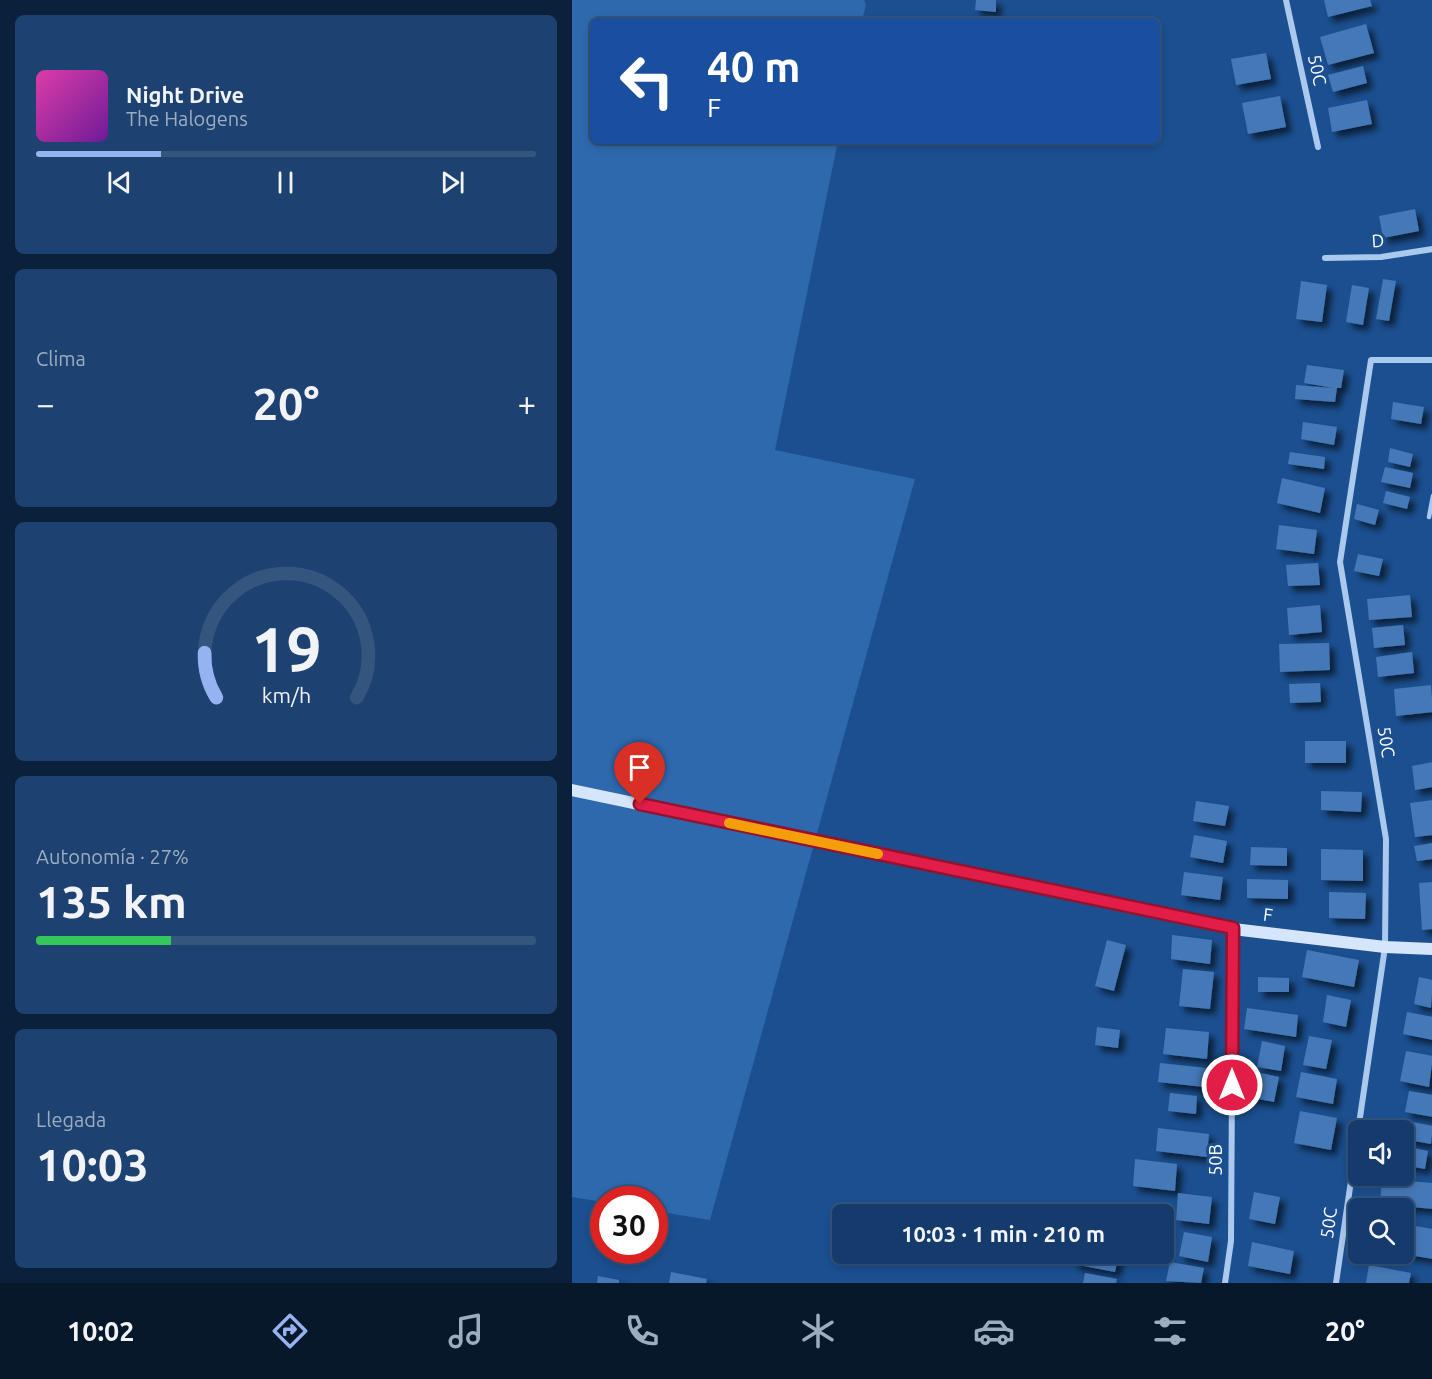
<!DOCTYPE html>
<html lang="es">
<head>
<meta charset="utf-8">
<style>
	:root { --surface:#143b6b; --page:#1d4271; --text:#f1f3f6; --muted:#9dadc1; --line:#33557e; --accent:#95b2f1 }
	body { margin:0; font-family:Ubuntu,sans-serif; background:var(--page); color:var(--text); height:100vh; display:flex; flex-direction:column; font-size:22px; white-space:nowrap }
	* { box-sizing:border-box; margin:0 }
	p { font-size:20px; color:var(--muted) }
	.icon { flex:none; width:33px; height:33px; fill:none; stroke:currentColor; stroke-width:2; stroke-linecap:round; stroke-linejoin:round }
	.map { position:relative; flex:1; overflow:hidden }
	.side { display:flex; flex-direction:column; gap:15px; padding:15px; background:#0b203b; width:572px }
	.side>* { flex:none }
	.banner { position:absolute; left:18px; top:18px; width:570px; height:126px; border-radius:9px; box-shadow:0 3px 9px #0003,0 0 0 2px var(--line); background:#1a4fa0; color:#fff; overflow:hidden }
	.fabs { position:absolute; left:776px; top:1120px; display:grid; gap:12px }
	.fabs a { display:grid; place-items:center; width:66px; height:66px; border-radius:9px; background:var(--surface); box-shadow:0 3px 9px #0003,0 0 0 2px var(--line); font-size:30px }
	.speed { position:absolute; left:18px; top:1186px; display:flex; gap:12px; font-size:30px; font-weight:700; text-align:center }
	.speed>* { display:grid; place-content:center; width:78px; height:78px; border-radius:50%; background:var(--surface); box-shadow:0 3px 9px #0003,0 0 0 2px var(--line); line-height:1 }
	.speed .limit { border:9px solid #d22; background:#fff; color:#111 }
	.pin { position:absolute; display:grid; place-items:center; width:51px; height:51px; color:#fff; margin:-62px -26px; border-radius:50% 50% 50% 0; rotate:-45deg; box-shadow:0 0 6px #0007 }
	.pin .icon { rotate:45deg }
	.me { position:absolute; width:66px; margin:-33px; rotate:0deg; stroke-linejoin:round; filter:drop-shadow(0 0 4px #0008) }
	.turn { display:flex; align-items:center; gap:21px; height:126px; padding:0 18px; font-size:27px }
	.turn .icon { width:78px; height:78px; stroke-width:2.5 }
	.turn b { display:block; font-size:42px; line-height:51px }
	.big { font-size:45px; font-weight:700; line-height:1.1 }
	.side .card { flex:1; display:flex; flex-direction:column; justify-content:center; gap:9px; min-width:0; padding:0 21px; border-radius:9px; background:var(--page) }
	.side .dial { align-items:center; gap:0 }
	.dial svg { height:156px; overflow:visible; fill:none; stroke:var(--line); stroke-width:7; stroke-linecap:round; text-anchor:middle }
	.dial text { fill:var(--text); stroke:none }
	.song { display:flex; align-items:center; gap:18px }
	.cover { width:72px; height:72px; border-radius:9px; background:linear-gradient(135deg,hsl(320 70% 55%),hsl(280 70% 35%)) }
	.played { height:6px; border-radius:3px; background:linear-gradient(90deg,var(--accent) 25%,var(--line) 25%) }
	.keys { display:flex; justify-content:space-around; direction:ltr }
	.heat { display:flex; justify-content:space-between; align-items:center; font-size:33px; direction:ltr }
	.charge { height:9px; border-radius:4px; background:linear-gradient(90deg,#34c759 27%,var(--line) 0) }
	.trip { position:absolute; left:260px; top:1204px; width:342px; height:60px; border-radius:9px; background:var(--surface); box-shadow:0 3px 9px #0003,0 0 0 2px var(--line); font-weight:700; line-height:60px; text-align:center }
	.dock { display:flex; height:96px; justify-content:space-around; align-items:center; background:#08182b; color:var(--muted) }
	.dock .icon { width:42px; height:42px }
	.dock .on { color:var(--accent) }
	.dock b { font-size:27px; color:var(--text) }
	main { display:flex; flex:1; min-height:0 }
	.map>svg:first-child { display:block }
	.green { fill:#2e69ad }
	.building { fill:#4478b7; filter:url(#shadow) }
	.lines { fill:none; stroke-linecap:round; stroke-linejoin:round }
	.lane { stroke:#a9c9ee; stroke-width:4.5 }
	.street { stroke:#a9c9ee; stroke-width:6 }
	.secondary { stroke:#d6e6fa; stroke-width:12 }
	.route-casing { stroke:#92132f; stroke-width:15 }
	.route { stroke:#e11d48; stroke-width:10 }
	.slow { stroke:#f59e0b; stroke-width:10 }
	.labels { text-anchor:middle; stroke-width:6; stroke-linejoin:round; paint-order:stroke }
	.street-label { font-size:18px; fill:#fff; stroke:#1b4f8f }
</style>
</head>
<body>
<main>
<section class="side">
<div class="card">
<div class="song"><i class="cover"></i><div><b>Night Drive</b><p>The Halogens</p></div></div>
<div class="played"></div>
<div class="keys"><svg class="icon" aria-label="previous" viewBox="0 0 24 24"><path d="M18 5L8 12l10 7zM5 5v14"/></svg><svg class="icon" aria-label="pause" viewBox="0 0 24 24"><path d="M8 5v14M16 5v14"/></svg><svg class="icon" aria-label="next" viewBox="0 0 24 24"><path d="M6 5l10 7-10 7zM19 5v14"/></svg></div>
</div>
<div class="card"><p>Clima</p>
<div class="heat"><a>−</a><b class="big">20°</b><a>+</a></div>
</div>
<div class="card dial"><svg viewBox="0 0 100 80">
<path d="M14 69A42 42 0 1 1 86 69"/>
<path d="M14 69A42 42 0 0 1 8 46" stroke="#95b2f1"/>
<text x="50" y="56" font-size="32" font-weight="700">19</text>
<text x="50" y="72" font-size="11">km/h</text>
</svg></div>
<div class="card"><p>Autonomía · 27%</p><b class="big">135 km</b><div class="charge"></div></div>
<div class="card"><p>Llegada</p><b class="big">10:03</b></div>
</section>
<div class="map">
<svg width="861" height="1283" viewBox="0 0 861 1283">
	<defs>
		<filter id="shadow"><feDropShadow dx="5.5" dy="5.5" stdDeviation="3" flood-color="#0009"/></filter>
	</defs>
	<rect width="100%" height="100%" fill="#1b4f8f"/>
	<polygon class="green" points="0,0 292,0 294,5 290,21 21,21 21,141 266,141 203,450 343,479 138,1220 83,1211 82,1200 32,1200 31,1202 0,1197"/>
	<g class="building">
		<polygon points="404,0 424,0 424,12 403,10"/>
		<polygon points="752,0 798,0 800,6 756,17"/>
		<polygon points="794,24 802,53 756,65 748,37"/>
		<polygon points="694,53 699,79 664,85 659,59"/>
		<polygon points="791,66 795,83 761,92 756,75"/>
		<polygon points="708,96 714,127 676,134 670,103"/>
		<polygon points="795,100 800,124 760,132 756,108"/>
		<polygon points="843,209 847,231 811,238 807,216"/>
		<polygon points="811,279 824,281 817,321 804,319"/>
		<polygon points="729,281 755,285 750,322 724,319"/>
		<polygon points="780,285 797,288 791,325 774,322"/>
		<polygon points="735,365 772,370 769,388 765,388 763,402 723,399 724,385 761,388 732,383"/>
		<polygon points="821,402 852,407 849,424 819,419"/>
		<polygon points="731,422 765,427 762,445 729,439"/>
		<polygon points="818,448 841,454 838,467 816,462"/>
		<polygon points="718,452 753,457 752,469 716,464"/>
		<polygon points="813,467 841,473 838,488 809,482"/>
		<polygon points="710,478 753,488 748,513 705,503"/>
		<polygon points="814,491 838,497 835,509 811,503"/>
		<polygon points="785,504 807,510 803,525 782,519"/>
		<polygon points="707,525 745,530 742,554 704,549"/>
		<polygon points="786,554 811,559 807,576 782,571"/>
		<polygon points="746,563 748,585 716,586 714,565"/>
		<polygon points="838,595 840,617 797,620 795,599"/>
		<polygon points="748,605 750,632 717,635 715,608"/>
		<polygon points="831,625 833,645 802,648 800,628"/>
		<polygon points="757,643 758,670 708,672 707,644"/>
		<polygon points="840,652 842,673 806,677 804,657"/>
		<polygon points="748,683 749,702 718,703 717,684"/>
		<polygon points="859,685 861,712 824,716 822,689"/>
		<rect x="733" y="741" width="41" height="22"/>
		<polygon points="861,762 861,787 843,790 840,766"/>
		<polygon points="749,791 790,792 789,812 749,810"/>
		<polygon points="861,800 861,835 843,837 838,803"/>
		<polygon points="624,801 657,806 653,826 621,821"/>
		<polygon points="622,835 655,841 651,863 618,857"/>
		<polygon points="861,843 861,859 845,861 842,846"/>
		<polygon points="679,847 715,848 715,866 678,865"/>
		<polygon points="749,849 791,850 791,881 749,880"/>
		<polygon points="612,872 651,877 648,900 609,895"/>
		<polygon points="675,879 716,880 716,899 675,898"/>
		<polygon points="861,882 861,929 850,930 847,883"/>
		<polygon points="757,892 794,893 793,919 757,918"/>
		<polygon points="600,935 640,940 638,964 599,959"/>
		<polygon points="535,940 554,945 542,991 523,986"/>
		<polygon points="735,950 787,960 782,987 730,977"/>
		<polygon points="611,969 642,972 638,1009 607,1006"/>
		<polygon points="686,977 717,978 717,992 686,992"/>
		<polygon points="847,977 861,980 859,1008 842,1004"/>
		<polygon points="755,995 779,1000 774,1027 751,1022"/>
		<polygon points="675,1008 726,1015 724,1037 672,1029"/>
		<polygon points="835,1012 861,1017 861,1040 831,1034"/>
		<polygon points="525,1027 548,1030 546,1048 523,1045"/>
		<polygon points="594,1028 637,1032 635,1059 591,1054"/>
		<polygon points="737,1036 760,1040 754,1069 731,1065"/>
		<polygon points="690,1041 713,1046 709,1071 685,1067"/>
		<polygon points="834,1051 861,1056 857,1087 828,1081"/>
		<polygon points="588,1063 634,1068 632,1087 586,1082"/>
		<polygon points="679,1071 707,1077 702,1102 675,1097"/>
		<polygon points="729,1072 765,1079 761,1104 724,1097"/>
		<polygon points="837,1091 861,1095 861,1117 833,1112"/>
		<polygon points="598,1093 625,1096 624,1114 596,1111"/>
		<polygon points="728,1111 765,1118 759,1150 722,1143"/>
		<polygon points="825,1119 861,1126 859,1144 831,1139 831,1131 823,1131"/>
		<polygon points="586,1128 637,1134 635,1157 584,1151"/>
		<polygon points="831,1146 856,1151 853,1169 831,1165"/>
		<polygon points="563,1159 605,1164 603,1191 561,1186"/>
		<polygon points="810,1179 861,1183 861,1209 808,1204"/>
		<polygon points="682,1192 708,1197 703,1224 677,1219"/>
		<polygon points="606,1193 640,1197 637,1224 604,1220"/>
		<polygon points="831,1224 861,1229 861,1259 831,1254"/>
		<polygon points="612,1232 640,1237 636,1262 607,1256"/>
		<polygon points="680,1242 722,1251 718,1274 676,1266"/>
		<polygon points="503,1254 547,1254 543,1272 501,1264"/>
		<polygon points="598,1262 632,1268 629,1283 594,1281"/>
		<polygon points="797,1265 839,1273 837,1283 794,1283"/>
		<polygon points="99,1272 135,1279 134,1283 97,1283"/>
		<polygon points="513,1273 545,1279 544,1283 511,1283"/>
		<polygon points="26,1276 47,1280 47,1283 25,1283"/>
	</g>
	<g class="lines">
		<polyline class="lane" points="857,517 861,496"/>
		<g class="street">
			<polyline points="714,0 746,147"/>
			<polyline points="753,258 809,257 861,249"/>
			<polyline points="786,1131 813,947 814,839 768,562 799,360 861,360"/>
			<polyline points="653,1283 659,1241 661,929"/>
			<polyline points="764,1283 786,1133"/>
		</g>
		<polyline class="secondary" points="0,790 661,929 813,947 861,949"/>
	</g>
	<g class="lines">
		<defs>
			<polyline id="route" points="68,804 661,928 660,1085"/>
		</defs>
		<use href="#route" class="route-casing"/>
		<use href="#route" class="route"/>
		<polyline class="slow" points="157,823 306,854"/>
	</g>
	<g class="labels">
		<g class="street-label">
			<text transform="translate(745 70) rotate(78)" y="6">50C</text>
			<text transform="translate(806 241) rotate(-4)" y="6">D</text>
			<text transform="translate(814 742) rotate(81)" y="6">50C</text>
			<text transform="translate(696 915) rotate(7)" y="6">F</text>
			<text transform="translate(644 1160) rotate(-90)" y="6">50B</text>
			<text transform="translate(757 1223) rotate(-82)" y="6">50C</text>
		</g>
	</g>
</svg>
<div class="fabs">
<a><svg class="icon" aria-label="sound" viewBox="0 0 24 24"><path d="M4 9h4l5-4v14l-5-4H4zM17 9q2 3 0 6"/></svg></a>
<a><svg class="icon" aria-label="search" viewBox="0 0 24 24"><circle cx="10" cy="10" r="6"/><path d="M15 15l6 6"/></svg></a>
</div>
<div class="speed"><div class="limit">30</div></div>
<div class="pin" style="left:68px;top:804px;background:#d93025"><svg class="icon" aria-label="arrive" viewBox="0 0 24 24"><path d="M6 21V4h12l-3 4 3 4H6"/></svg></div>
<svg class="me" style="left:660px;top:1085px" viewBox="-20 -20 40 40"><circle r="17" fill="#e11d48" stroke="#fff" stroke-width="3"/><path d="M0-11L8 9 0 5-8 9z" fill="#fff"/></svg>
<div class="trip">10:03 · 1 min · 210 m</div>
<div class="banner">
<div class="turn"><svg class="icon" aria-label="left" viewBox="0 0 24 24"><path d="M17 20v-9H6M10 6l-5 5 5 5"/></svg><div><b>40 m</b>F</div></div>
</div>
</div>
</main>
<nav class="dock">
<b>10:02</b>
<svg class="icon on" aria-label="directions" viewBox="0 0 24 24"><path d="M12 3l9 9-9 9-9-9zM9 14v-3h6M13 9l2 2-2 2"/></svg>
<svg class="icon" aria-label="music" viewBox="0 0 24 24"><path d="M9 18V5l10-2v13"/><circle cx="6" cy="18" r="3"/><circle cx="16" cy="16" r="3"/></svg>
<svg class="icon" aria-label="phone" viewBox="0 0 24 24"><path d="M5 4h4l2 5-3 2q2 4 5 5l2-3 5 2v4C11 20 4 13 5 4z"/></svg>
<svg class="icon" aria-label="climate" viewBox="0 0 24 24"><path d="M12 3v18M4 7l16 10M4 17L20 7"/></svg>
<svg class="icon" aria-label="car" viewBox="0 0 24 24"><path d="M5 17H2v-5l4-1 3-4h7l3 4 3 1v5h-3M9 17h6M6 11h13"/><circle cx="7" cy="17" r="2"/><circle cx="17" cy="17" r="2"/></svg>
<svg class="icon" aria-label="filters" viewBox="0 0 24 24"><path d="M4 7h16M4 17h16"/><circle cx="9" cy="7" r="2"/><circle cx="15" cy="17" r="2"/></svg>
<b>20°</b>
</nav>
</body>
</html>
